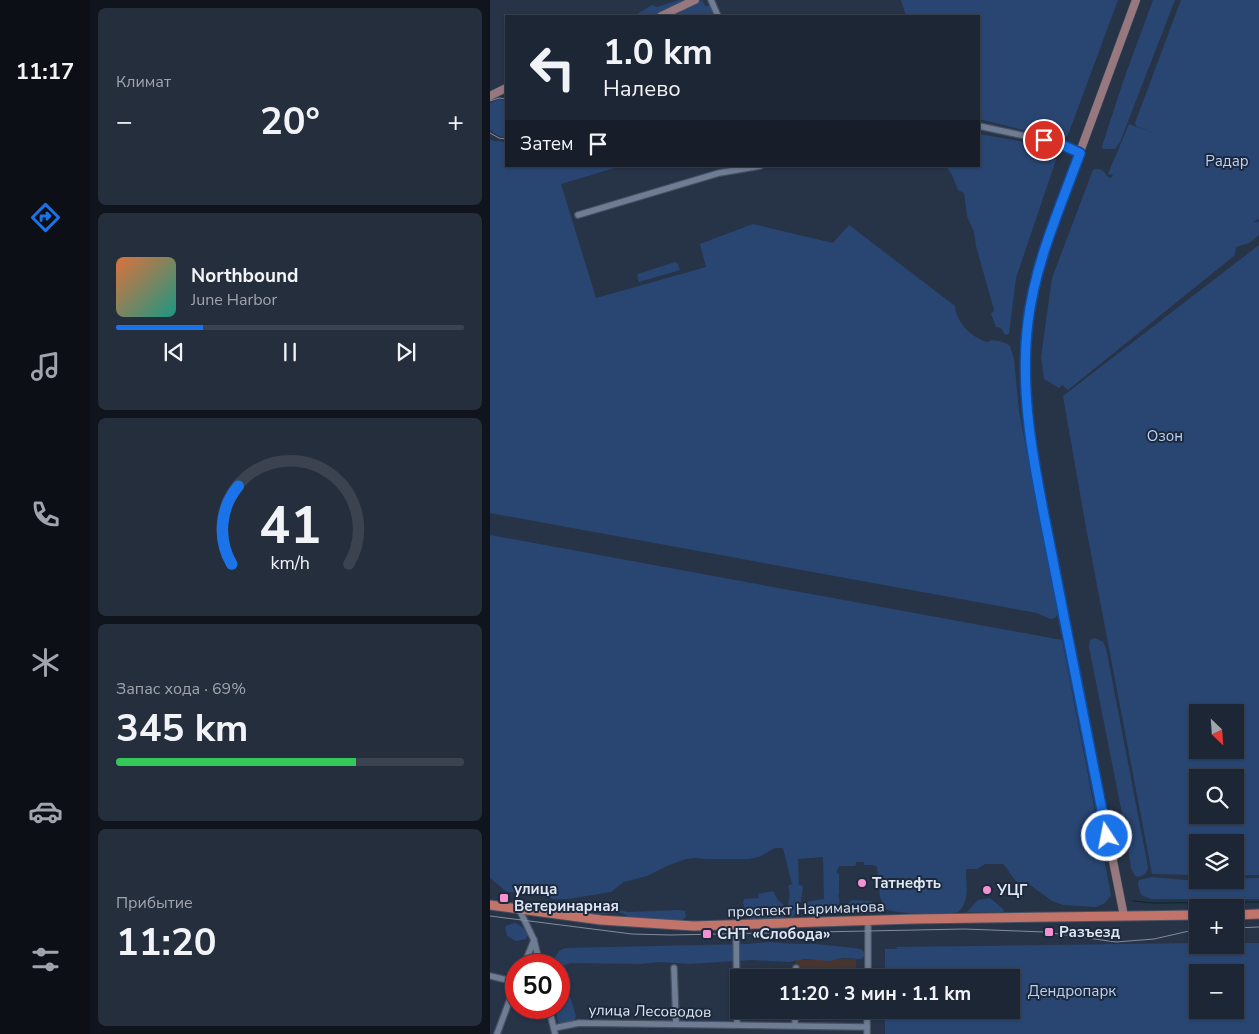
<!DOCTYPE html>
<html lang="ru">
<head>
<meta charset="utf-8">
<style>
	:root { --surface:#1d2635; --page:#252e3d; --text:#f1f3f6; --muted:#a0a5ad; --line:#3b4350; --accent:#1a73e8 }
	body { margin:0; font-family:"Nunito Sans",sans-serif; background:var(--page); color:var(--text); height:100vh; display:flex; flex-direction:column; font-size:19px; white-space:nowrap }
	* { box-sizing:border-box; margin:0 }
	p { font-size:16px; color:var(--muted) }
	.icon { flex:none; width:28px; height:28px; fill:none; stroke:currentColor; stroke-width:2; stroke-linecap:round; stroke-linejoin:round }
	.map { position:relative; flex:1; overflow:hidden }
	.panel { display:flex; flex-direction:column; gap:8px; padding:8px; background:#10151d; width:400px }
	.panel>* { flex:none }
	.hud { position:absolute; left:15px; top:15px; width:475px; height:152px; border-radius:0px; box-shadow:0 1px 4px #0004,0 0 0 1px var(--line); background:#1d2635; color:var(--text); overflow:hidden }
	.needle { width:32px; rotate:155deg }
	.fabs { position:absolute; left:699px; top:704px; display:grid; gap:10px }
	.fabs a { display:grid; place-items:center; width:55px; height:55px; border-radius:0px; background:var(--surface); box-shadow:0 1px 4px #0004,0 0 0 1px var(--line); font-size:25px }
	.speed { position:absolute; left:15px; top:954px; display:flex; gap:10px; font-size:25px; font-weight:700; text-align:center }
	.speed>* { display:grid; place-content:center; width:65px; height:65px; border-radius:50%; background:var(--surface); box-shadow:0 1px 4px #0004,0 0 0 1px var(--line); line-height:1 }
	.speed .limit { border:8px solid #d22; background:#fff; color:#111 }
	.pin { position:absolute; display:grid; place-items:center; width:42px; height:42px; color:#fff; margin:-21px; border:2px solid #fff; border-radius:50%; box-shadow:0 1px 5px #0007 }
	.me { position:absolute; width:55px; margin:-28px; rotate:349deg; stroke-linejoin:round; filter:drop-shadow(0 0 4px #0008) }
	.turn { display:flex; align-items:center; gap:18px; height:105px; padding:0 15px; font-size:22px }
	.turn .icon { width:65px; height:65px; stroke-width:2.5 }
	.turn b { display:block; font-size:35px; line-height:42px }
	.then { display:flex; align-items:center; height:48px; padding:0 15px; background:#0003; gap:10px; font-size:19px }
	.big { font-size:38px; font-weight:700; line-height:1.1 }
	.panel .widget { flex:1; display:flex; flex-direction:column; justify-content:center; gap:8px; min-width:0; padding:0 18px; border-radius:8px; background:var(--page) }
	.panel .dial { align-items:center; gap:0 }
	.dial svg { height:130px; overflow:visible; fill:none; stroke:var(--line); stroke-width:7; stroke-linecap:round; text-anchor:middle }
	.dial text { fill:var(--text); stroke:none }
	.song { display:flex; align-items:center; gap:15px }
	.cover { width:60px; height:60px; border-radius:8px; background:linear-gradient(135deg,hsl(20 70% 55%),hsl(170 70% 35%)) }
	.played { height:5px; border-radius:2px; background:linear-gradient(90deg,var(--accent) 25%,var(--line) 25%) }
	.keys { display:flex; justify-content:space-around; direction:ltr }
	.heat { display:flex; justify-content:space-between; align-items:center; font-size:28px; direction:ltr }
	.charge { height:8px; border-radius:4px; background:linear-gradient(90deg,#34c759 69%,var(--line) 0) }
	.trip { position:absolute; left:240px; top:969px; width:290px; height:50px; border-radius:0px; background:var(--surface); box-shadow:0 1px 4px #0004,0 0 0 1px var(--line); font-weight:700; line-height:50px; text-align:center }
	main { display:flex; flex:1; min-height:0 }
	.tabs { display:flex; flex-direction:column; width:90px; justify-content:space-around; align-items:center; background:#0c0f15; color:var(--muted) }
	.tabs .icon { width:35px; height:35px }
	.tabs .current { color:var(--accent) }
	.tabs b { font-size:22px; color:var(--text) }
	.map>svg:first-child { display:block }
	.industrial { fill:#49352f }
	.green { fill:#294673; fill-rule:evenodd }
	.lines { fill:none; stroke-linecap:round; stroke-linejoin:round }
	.stream { stroke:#002a2b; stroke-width:1 }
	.street-casing { stroke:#455060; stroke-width:8 }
	.secondary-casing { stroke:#455060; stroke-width:9 }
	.primary-casing { stroke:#455060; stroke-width:11 }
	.street { stroke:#6e7d94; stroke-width:5.5 }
	.secondary { stroke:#98787f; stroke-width:8 }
	.primary { stroke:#c2736a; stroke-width:9 }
	.tram { stroke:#818b9c; stroke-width:1 }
	.route-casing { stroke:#114b97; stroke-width:12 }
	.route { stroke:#1a73e8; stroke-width:9 }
	.poi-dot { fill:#f591d1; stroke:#1d293c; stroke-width:2 }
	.labels { text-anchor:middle; stroke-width:4; stroke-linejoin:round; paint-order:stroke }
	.park-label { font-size:15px; fill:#bad1f6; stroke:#1d293c }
	.poi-label { font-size:15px; font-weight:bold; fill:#dee6f3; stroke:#1d293c; text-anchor:start }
	.street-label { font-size:15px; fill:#dee6f3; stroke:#1d293c }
</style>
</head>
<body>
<main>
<nav class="tabs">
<b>11:17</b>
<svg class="icon current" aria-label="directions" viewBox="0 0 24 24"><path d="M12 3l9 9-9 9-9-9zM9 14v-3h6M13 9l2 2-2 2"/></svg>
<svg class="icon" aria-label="music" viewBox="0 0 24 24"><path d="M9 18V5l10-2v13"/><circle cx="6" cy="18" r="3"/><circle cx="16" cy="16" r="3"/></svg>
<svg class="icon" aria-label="phone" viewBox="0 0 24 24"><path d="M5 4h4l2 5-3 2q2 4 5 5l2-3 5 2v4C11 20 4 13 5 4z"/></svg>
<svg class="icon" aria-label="climate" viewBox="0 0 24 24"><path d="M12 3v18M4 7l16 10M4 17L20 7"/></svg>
<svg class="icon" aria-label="car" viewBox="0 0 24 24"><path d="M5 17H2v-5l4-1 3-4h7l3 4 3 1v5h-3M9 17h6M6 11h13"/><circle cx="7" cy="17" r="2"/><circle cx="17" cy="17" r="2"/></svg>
<svg class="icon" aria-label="filters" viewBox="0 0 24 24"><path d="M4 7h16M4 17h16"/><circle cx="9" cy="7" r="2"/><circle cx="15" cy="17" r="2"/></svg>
</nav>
<section class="panel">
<div class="widget"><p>Климат</p>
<div class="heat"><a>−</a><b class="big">20°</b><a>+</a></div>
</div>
<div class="widget">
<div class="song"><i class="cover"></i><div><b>Northbound</b><p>June Harbor</p></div></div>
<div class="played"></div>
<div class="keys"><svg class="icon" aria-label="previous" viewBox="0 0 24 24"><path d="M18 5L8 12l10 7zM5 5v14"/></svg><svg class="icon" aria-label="pause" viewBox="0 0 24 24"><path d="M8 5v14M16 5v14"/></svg><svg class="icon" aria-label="next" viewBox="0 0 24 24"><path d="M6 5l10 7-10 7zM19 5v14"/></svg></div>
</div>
<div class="widget dial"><svg viewBox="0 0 100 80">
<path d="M14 69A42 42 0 1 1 86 69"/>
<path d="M14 69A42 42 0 0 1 18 21" stroke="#1a73e8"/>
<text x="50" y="56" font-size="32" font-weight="700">41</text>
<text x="50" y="72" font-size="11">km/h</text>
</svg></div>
<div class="widget"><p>Запас хода · 69%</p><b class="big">345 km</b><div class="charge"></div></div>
<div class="widget"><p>Прибытие</p><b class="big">11:20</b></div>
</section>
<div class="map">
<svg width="769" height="1034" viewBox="0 0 769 1034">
	<rect width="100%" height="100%" fill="#273347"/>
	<polygon class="industrial" points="366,959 366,968 306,969 306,960"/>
	<g class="green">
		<polygon points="189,0 197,0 163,16 144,16 162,5 167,7"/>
		<polygon points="212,0 215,6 221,6 226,16 177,16"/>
		<polygon points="411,0 628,0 578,135 572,140 489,119 489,16 416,16"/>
		<polygon points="663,0 685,0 630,142 625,149 613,149 612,146 634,79"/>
		<path d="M691 0H769V219L763 222H769V235L759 243 746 247 745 255 578 390 572 385 569 388 554 379 551 357 562 278 603 170C610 167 614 171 618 177L621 178 623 175 618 174 639 124 663 133 646 126 645 123Z"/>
		<polygon points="9,99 16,101 16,138 7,135 0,130 0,103"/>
		<polygon points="489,134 563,147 566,160 526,278 519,334 515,335 511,328 506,327 501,314 504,310 486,246 484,232 477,216 474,193 468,190 462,175 456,166 489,166"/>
		<path d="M0 139 4 141 16 142V166H131L71 184 106 298 216 267 210 244 263 224 343 243 359 225 465 306C466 322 481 337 497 342 503 338 514 342 520 346L524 359 529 411 568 614 565 618 560 619 547 613 0 513Z"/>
		<path d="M769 245V875H745V842H708L707 875 662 874 595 522 573 396ZM708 712H745V750H708ZM708 778H745V815H708Z"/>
		<polygon points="185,262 188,264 190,270 149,282 147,276 148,274"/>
		<path d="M0 535 572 640 621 895 615 903 606 907 573 905 562 901 540 885C525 889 521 871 513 864H495L487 869H476C476 884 480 902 468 912 457 915 404 914 395 909L390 897 387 867 383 865H374V862H366V865L364 866H349V868L347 869V873L349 874V894L348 895C356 914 329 913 317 914L314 910 316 902 334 899 333 857 308 859 309 885 313 886C312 896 310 913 301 918 293 909 303 897 298 886L302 884 293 848H285L269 857 259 859H216L205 858 196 859 177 866 157 876 134 882 121 892 78 899H63L49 895 43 896 27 892H17L0 878Z"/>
		<polygon points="605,638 613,642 616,648 658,867 656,873 650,877 645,876 641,868 636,834 599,647 600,640"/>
		<polygon points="662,877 695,880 769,878 769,899 661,899 651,895 648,885 649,880"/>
		<polygon points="283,891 288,900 295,906 296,918 261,919 258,918 253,903 254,899 269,898 268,894"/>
		<polygon points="500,898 513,909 514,912 477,912 488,900"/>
		<polygon points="362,900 382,901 386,905 386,911 382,914 359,914 355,906"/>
		<polygon points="61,903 108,906 138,912 189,910 195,911 196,917 190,921 180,921 166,918 139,917 132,913 105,914 90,910 73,910 60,906"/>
		<path d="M25 923C31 925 36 930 38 935L36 939 26 941 17 936 15 927 18 925Z"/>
		<path d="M281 942C296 944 309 944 324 944 340 945 356 947 371 949L375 953 374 957 371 959 352 958 340 961 315 959 299 962 262 960 199 964 170 962 151 964 80 963 75 965 73 968 78 990 86 1016 84 1021 71 1023 68 1022 65 1008H69V965H56V961L64 959 69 951 75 948 257 944Z"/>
		<path d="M707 943 708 945H745V943H769V1034H395V1010H521V978L395 977V949H407L406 947ZM708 972H745V1010H708Z"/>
	</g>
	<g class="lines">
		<polyline class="stream" points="643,901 663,903 769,902"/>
		<defs>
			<g id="street">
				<polyline points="221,0 228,16"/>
				<polyline points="489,126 568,143 590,153"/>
				<polyline points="88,215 229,173 270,166"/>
				<polyline points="29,909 44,940 50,965"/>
				<polyline points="246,926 247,1024"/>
				<polyline points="34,965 44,940"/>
				<polyline points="184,968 186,1023"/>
				<polyline points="0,976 26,982"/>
				<polyline points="306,978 306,968"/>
				<polyline points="378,978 378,921"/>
				<polyline points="59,1008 65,1034"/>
				<polyline points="305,1025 305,1010"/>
				<polyline points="64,1028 89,1023 377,1027"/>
				<polyline points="7,1034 26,983"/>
				<polyline points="377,1034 377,1010"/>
			</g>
			<g id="secondary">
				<polyline points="171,16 205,0"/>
				<polyline points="0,96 16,88"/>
				<polyline points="634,916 545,469 538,418 535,380 535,353 542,294 549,263 646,0"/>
			</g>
			<g id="primary">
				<polyline points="0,905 111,920 204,926 424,919 708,915"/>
				<polyline points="745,915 769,914"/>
			</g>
		</defs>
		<use href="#street" class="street-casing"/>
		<use href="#secondary" class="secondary-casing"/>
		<use href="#primary" class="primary-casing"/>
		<use href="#street" class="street"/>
		<use href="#secondary" class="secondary"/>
		<use href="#primary" class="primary"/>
		<g class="tram">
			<polyline points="0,101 9,98 16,99"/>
			<polyline points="0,133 9,138 16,139"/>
			<polyline points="0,916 142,934 180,935 474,929 555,932 626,942 664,939 708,929"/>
			<polyline points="745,928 769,927"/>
		</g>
	</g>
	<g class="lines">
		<defs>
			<path id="route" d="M554 140 568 143 590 153C570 208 545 263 538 322 528 402 548 483 563 561 581 653 599 744 617 836"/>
		</defs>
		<use href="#route" class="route-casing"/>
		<use href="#route" class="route"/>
	</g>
	<g class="poi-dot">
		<circle cx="372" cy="883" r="5"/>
		<circle cx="497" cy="890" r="5"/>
		<rect x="9" y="893" width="10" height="10" rx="2.5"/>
		<rect x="554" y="927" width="10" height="10" rx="2.5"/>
		<rect x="212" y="929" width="10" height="10" rx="2.5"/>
	</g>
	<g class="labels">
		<g class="park-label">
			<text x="737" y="166">Радар</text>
			<text x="675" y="441">Озон</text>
			<text x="582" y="996">Дендропарк</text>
		</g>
		<g class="poi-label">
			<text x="382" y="888">Татнефть</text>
			<text x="24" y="894">улица<tspan x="24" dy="17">Ветеринарная</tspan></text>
			<text x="507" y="895">УЦГ</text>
			<text x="569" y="937">Разъезд</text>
			<text x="227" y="939">СНТ «Слобода»</text>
		</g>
		<g class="street-label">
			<text transform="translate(316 909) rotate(-2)" y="5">проспект Нариманова</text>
			<text transform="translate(160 1011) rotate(1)" y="5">улица Лесоводов</text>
		</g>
	</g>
</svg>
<div class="fabs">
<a><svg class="needle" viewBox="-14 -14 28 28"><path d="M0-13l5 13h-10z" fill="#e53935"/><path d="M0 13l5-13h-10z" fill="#a0a5ad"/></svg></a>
<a><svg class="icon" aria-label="search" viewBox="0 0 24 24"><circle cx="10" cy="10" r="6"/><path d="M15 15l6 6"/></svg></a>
<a><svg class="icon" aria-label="layers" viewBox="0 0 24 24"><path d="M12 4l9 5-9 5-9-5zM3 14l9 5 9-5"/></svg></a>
<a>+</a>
<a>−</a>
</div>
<div class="speed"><div class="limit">50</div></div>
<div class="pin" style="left:554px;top:140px;background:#d93025"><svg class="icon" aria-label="arrive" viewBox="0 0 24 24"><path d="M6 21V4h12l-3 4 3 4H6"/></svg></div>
<svg class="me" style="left:617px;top:836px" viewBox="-20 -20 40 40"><circle r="17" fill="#1a73e8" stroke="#fff" stroke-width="3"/><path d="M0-11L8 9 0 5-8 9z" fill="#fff"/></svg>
<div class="trip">11:20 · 3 мин · 1.1 km</div>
<div class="hud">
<div class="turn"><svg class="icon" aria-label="left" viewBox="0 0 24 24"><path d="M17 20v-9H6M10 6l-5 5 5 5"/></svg><div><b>1.0 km</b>Налево</div></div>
<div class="then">Затем<svg class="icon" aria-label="arrive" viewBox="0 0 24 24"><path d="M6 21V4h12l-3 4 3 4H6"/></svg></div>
</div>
</div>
</main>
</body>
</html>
